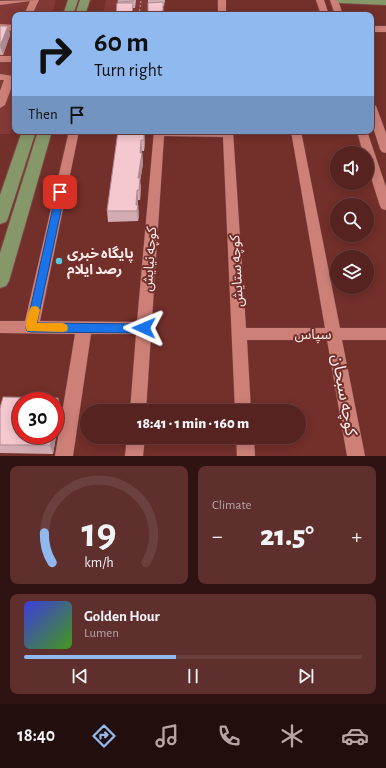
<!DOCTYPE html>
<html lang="en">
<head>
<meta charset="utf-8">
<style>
	:root { --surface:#562320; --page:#5f2f2d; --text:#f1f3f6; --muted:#b6a4a5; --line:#6c403e; --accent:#90b9f0 }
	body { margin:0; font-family:"Alegreya Sans","Noto Sans Arabic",sans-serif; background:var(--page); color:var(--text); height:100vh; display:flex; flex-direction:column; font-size:15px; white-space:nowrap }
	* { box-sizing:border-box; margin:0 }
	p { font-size:13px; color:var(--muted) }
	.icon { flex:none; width:22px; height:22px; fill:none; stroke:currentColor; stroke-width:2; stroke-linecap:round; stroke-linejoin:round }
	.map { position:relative; height:456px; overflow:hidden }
	.side { display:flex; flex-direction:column; gap:10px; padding:10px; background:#2f1312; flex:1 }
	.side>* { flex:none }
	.hud { position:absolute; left:12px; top:12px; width:362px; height:122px; border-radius:8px; box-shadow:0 2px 10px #0003,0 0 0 1px var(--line); background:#90b9f0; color:#111; overflow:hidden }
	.tools { position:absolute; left:330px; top:146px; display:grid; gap:8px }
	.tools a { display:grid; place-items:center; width:44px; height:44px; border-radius:50%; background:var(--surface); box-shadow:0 2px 10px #0003,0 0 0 1px var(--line); font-size:20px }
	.speed { position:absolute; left:12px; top:392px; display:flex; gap:8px; font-size:20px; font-weight:700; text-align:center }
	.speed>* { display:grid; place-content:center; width:52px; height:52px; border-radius:50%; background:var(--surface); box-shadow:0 2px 10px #0003,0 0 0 1px var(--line); line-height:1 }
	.speed .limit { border:6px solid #d22; background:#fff; color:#111 }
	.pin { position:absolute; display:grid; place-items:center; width:34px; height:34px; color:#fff; margin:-17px; border-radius:8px; box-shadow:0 2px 6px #0006 }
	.me { position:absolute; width:44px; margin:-22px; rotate:271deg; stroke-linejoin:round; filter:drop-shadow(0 0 3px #0008) }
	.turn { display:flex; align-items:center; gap:14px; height:84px; padding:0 16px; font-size:18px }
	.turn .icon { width:52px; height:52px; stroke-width:2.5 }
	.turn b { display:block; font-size:28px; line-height:34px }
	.then { display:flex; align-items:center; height:38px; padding:0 16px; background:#0003; gap:8px; font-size:15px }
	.big { font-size:30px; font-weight:800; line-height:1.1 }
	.side .tile { flex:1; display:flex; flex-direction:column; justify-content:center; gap:6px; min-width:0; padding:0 14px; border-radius:8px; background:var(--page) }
	.side .dial { align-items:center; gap:0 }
	.dial svg { height:104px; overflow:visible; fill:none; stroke:var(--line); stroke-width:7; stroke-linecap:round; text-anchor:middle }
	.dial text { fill:var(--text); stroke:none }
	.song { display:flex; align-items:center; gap:12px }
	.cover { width:48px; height:48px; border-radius:6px; background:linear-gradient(135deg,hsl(240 70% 55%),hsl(100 70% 35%)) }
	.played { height:4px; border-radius:2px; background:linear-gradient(90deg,var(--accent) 45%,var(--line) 45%) }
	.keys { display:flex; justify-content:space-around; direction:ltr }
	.heat { display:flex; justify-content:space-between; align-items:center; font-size:22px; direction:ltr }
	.side .tiles { flex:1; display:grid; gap:10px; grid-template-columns:1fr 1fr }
	.tile:last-child { grid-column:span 2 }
	.trip { position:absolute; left:80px; top:404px; width:226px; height:40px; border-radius:20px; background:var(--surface); box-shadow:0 2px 10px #0003,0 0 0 1px var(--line); font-weight:800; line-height:40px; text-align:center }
	.tab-bar { display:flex; height:64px; justify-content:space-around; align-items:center; background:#220e0d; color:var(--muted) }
	.tab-bar .icon { width:28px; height:28px }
	.tab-bar .active { color:var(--accent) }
	.tab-bar b { font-size:18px; color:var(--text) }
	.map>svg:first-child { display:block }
	.built { fill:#833935 }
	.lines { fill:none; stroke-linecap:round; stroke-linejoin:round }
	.minor-casing { stroke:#7d4745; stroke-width:1 }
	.major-casing { stroke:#7d4745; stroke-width:2 }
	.path { stroke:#b28480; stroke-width:1.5; stroke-dasharray:2 2; stroke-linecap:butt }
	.minor { fill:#cd8078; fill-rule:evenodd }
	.major { fill:#86976a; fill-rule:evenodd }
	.wall { fill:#d3abb2 }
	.shaded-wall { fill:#ac8b91 }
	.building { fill:#f5c7cf; stroke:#ac8b91 }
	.route { fill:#1a73e8; stroke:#114b97 }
	.slow { fill:#f59e0b }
	.poi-dot { fill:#53cbda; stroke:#732f2a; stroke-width:1.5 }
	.labels { text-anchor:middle; stroke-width:4; stroke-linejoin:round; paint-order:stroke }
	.poi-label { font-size:14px; font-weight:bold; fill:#feecea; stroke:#732f2a; text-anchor:start }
	.street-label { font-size:14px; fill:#feecea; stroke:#732f2a }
	.near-street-label { font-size:17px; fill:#feecea; stroke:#732f2a }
</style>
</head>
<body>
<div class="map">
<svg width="386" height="456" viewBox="0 0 386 456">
	<rect width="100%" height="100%" fill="#732f2a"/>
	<g class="built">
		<polygon points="0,0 56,0 52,15 15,15 15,122 10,134 0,134"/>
		<polygon points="106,0 165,0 164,15 103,15"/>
	</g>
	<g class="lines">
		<defs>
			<g id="minor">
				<polygon points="39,0 32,15 24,15 30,1 0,5 0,1"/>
				<rect x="218" y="0" width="8" height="15"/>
				<polygon points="316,0 324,0 329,15 321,15"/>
				<polygon points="330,0 338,0 343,15 335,15"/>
				<polygon points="0,24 15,25 15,31 0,30"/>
				<rect x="371" y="26" width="15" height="6"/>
				<rect x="0" y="56" width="15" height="6"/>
				<polygon points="0,74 13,76 15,78 5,105 0,108 0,91 4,80 0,80"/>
				<polygon points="371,103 376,106 386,133 386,153 382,152 380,149 371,121"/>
				<polygon points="69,131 79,131 40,321 137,322 154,131 233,131 246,328 325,328 291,131 301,131 340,328 386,328 386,340 342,340 365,456 347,456 327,340 247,340 251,411 235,411 223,137 164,136 146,411 130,411 136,334 91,334 73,456 55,456 75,334 0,333 0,321 25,321"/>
				<polygon points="357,131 367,131 386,187 386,210 382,209 380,206 367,165 367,153 363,153"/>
				<polygon points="127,437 145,437 143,456 125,456"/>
				<polygon points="236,437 254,437 255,456 237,456"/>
			</g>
			<g id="major">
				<polygon points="68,0 78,0 73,15 63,15"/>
				<polygon points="80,0 90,0 85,15 75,15"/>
				<polygon points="335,0 386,0 386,5 340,3"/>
				<polygon points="22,131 36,131 8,218 6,222 0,224 0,195"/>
				<polygon points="38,131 52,131 9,281 6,286 0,288 0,253"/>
			</g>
		</defs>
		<use href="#minor" class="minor-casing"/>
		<use href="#major" class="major-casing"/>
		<polyline class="path" points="139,15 141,0"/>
		<use href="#minor" class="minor"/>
		<use href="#major" class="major"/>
	</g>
	<g class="wall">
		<polygon points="118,0 136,0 135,8 133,8 133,10 118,3"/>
		<polygon points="148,0 165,0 164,6 163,6 163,15 148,15"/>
		<polygon points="0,26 8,26 10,35 3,55 0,55"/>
		<polygon points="144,131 145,141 144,151 142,151 143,164 140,181 141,188 140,200 138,200 138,205 139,216 138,221 108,222 107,211"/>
		<polygon points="58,398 61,407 53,454 0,453 0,408"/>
	</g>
	<g class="shaded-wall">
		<polygon points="163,2 163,15 148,15 148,13"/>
		<polygon points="133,3 133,15 132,15"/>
		<polygon points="8,26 10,35 3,55 0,46"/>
		<polygon points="144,131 145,141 144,151"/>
		<polygon points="141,140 142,151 142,156 142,153 143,164 140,181 141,188 140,200 138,178"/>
		<polygon points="137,190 138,200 137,211 136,205"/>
		<polygon points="138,205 139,216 138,221 137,211"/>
		<polygon points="58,398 61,407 53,454 50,445 52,435 55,435 55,415"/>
	</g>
	<g class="building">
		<polygon points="118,0 134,0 134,1 118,2"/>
		<polygon points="163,2 163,11 148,13 148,3"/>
		<polygon points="117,3 133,3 132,15 116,15"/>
		<polygon points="0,26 8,26 0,46"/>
		<polygon points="118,131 144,131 144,140 141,140 140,153 142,153 138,178 140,178 139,190 137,190 136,205 138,205 137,211 107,211"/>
		<polygon points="3,397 58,398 55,415 55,401 21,401 21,435 52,435 50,445 0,445 0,408"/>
	</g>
	<polygon class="route" points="57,189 64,189 65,192 37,323 144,324 148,325 149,328 148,331 144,333 31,332 27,331 26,328"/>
	<path class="slow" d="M35 306 38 307 40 310 37 323H63L67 325 68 328 67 331 63 332 27 331C24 325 28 313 31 307Z"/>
	<circle class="poi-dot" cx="59" cy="261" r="4"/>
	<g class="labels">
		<g class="poi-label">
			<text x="67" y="258">پایگاه خبری<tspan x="67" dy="16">رصد ایلام</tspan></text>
		</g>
		<g class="street-label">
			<text transform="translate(149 259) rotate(-86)" y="5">كوچه نيايش</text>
			<text transform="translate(236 271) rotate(-93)" y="5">کوچه ستایش</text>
			<text x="313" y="339">سپاس</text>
		</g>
		<g class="near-street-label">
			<text transform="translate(345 395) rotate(80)" y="6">کوچه سبحان</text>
		</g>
	</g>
</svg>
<div class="tools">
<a><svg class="icon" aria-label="sound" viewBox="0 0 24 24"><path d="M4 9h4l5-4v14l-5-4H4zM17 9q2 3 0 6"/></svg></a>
<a><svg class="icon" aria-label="search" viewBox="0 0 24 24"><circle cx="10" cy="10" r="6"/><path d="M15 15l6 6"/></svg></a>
<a><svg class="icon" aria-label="layers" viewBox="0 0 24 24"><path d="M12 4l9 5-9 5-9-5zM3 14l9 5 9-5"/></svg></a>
</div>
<div class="speed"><div class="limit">30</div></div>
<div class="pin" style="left:60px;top:192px;background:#d93025"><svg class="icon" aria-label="arrive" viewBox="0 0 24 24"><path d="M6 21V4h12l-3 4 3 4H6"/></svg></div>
<svg class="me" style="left:144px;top:328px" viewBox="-20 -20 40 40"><path d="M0-17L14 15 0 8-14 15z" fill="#1a73e8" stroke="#fff" stroke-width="4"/></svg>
<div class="trip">18:41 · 1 min · 160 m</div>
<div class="hud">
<div class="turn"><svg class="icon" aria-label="right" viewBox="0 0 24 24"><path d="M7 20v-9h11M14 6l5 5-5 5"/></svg><div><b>60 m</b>Turn right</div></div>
<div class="then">Then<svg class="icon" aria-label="arrive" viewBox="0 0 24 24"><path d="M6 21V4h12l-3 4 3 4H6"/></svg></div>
</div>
</div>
<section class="side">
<div class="tiles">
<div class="tile dial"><svg viewBox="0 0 100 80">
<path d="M14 69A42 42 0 1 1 86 69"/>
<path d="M14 69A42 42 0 0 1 8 46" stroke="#90b9f0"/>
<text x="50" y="56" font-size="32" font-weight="700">19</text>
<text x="50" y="72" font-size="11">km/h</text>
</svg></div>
<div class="tile"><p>Climate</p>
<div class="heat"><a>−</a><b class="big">21.5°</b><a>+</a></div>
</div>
<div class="tile">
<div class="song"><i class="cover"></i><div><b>Golden Hour</b><p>Lumen</p></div></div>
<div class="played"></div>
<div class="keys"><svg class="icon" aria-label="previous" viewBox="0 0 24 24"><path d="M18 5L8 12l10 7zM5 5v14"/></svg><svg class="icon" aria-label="pause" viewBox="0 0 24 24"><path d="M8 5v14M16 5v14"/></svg><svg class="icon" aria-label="next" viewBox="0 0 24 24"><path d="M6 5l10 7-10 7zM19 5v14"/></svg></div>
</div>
</div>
</section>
<nav class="tab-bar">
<b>18:40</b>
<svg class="icon active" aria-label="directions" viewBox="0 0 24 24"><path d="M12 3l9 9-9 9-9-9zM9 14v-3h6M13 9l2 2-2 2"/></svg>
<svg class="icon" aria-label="music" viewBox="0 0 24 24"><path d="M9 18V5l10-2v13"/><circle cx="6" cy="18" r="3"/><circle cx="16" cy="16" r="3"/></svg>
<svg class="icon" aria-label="phone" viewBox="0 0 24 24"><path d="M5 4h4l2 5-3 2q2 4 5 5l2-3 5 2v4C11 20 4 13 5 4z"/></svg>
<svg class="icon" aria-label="climate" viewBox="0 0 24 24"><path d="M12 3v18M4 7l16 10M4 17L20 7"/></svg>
<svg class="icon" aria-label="car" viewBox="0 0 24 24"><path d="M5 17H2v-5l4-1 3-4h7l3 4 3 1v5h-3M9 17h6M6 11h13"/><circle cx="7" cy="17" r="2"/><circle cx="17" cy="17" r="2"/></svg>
</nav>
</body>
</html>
